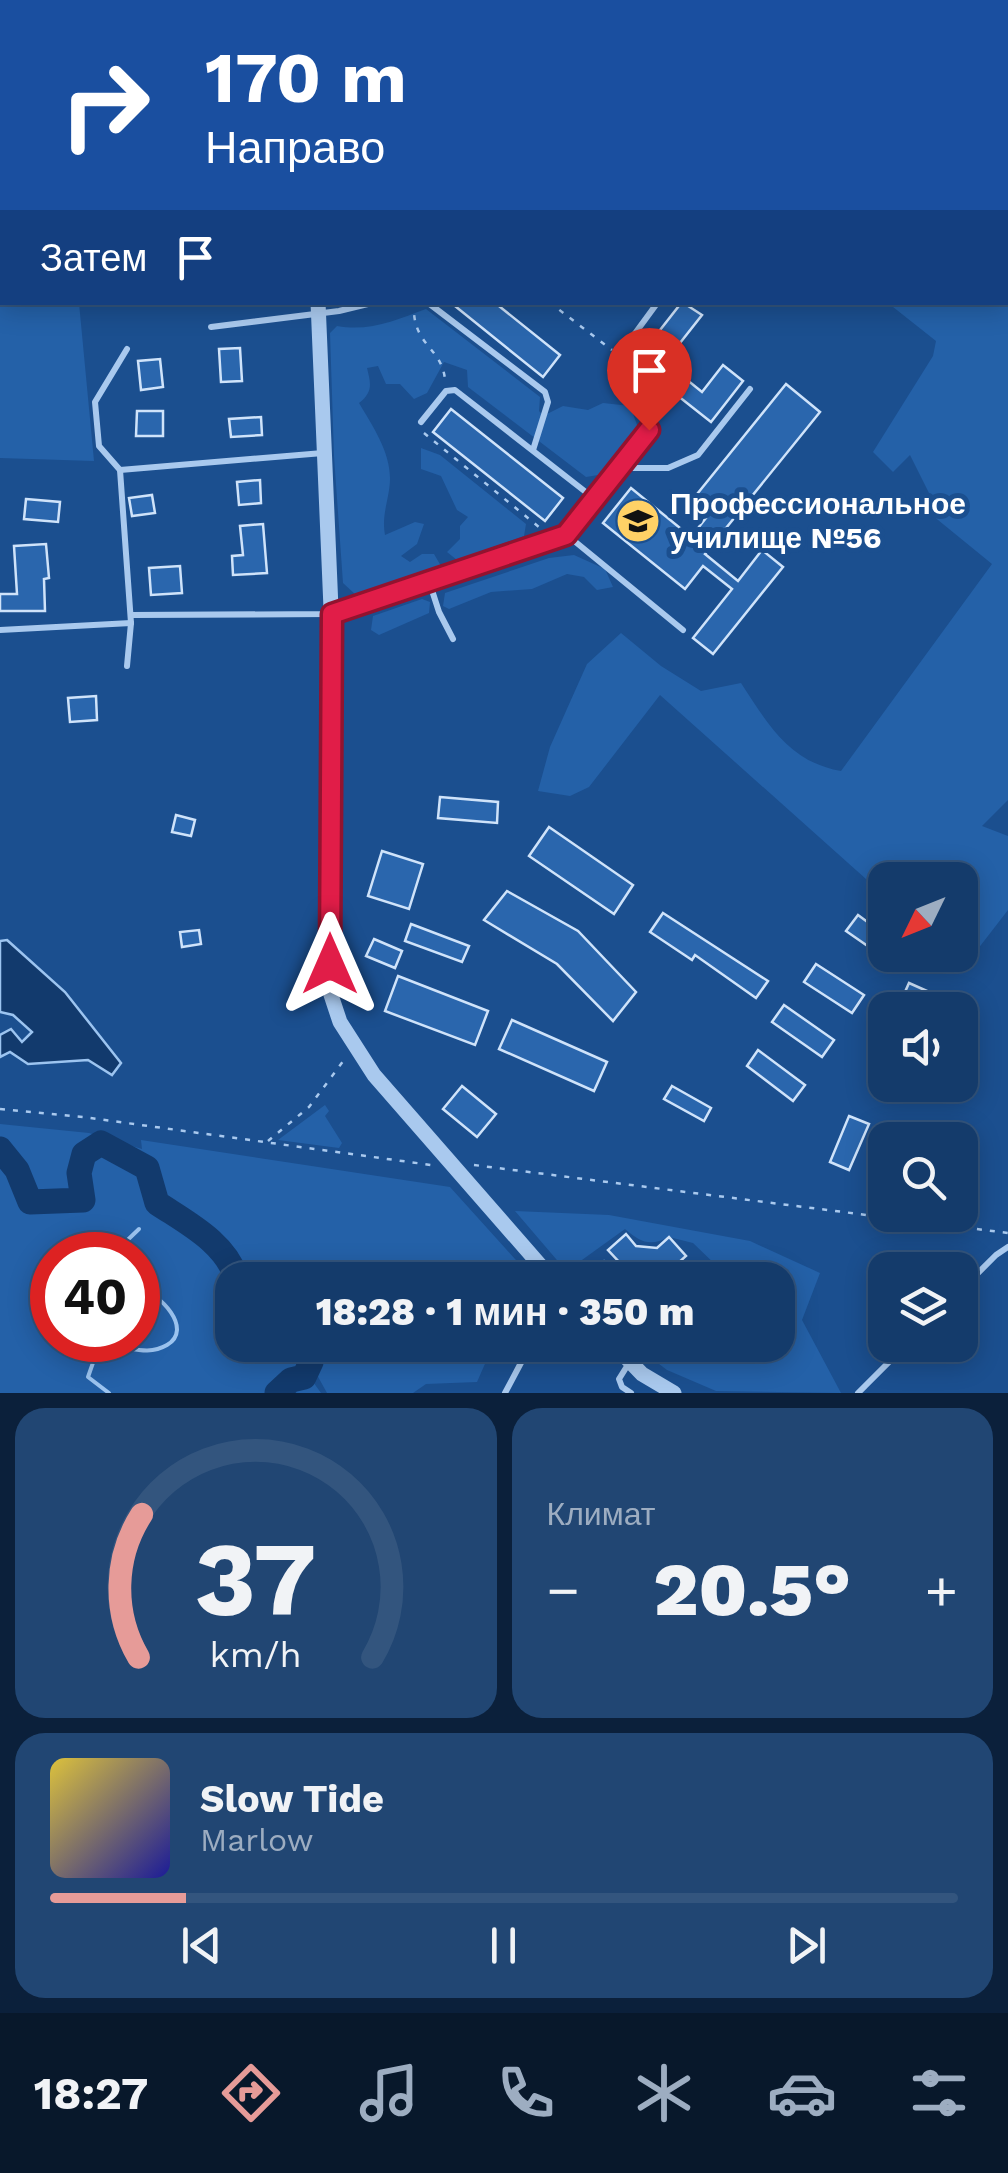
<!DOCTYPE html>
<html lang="ru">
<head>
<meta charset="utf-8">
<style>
	:root { --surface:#143b6b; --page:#214673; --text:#f1f3f6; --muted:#9dadc1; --line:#33557e; --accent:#e69b98 }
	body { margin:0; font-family:"Work Sans",sans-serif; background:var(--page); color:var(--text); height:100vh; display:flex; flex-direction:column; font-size:38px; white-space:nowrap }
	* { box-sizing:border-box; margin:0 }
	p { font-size:32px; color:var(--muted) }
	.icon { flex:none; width:55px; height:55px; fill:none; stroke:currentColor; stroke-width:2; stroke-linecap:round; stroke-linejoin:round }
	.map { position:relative; height:1393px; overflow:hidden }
	.sheet { display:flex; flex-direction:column; gap:15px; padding:15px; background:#0b203b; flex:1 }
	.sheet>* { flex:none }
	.guide { position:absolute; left:0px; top:0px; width:1010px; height:305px; box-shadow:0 5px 25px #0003,0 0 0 2px var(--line); background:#1a4fa0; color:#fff; overflow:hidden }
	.needle { width:65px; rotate:227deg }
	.tools { position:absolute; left:868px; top:862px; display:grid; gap:20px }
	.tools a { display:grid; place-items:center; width:110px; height:110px; border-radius:20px; background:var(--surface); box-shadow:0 5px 25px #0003,0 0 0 2px var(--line); font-size:50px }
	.speed { position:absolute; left:30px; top:1232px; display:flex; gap:20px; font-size:50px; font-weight:700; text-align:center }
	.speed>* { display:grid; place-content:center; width:130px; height:130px; border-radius:50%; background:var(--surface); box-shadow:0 5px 25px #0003,0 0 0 2px var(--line); line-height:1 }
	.speed .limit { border:15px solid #d22; background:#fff; color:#111 }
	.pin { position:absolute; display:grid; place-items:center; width:85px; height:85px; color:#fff; margin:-102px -42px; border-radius:50% 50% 50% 0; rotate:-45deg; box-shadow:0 0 10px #0007 }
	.pin .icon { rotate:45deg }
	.me { position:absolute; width:110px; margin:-55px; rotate:0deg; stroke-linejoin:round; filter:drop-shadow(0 0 8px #0008) }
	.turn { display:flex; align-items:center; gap:35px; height:210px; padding:0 40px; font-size:45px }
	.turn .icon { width:130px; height:130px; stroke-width:2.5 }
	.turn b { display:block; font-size:70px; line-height:85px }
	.then { display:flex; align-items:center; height:95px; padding:0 40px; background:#0003; gap:20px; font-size:38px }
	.big { font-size:75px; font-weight:800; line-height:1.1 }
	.sheet .tile { flex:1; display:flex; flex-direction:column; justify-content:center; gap:15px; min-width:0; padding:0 35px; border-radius:30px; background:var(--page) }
	.sheet .dial { align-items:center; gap:0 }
	.dial svg { height:260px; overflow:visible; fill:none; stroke:var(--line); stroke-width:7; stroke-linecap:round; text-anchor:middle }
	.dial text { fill:var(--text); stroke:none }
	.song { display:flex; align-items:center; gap:30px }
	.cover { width:120px; height:120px; border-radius:15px; background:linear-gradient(135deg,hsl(50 70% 55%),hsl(240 70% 35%)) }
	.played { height:10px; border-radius:5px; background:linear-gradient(90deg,var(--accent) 15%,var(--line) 15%) }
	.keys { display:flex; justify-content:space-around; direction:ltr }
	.heat { display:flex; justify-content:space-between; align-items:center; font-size:55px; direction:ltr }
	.sheet .tiles { flex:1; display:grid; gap:15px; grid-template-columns:1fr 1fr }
	.tile:last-child { grid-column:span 2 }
	.trip { position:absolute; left:215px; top:1262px; width:580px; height:100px; border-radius:30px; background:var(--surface); box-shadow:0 5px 25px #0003,0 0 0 2px var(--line); font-weight:800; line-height:100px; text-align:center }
	.tab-bar { display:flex; height:160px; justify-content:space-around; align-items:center; background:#08182b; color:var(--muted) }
	.tab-bar .icon { width:70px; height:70px }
	.tab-bar .active { color:var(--accent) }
	.tab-bar b { font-size:45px; color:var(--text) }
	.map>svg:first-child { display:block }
	.green { fill:#2461a8; fill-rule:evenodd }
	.water { fill:#123a6d; stroke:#9cc4f0; stroke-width:2.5 }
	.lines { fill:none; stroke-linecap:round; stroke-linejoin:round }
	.stream { stroke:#9cc4f0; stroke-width:4 }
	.river { stroke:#123a6d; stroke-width:25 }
	.building { fill:#2a66ad; stroke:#cfe3fa; stroke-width:2.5 }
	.path { stroke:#a9c9ee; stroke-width:2.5; stroke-dasharray:5 8; stroke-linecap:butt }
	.service { stroke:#a9c9ee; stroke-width:6 }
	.minor { stroke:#a9c9ee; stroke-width:10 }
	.tertiary { stroke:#a9c9ee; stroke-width:15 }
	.route-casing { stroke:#92132f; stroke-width:25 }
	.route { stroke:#e11d48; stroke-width:18 }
	.labels { text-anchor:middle; stroke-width:10; stroke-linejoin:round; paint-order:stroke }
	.poi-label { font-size:30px; font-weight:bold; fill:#fff; stroke:#1b4f8f; text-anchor:start }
</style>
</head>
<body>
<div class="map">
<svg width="1008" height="1393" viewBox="0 0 1008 1393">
	<rect width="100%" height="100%" fill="#1b4f8f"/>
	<g class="green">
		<path d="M1008 113V800L982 826 1008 836V910L964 967 951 955H960V880H885V896L660 695 589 787 570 796 538 791 550 747 587 664 621 633 661 666 701 691 741 683C768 724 789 762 841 771L992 564 927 511 934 503 910 455 893 472 873 452 933 356 936 341 888 303 1008 302Z"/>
		<polygon points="0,134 2,134 2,302 79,303 94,461 0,458"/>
		<path d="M426 309 540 397 539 411 543 416 563 406 588 410 603 403 630 406 639 430 604 474 586 477 468 387 467 370 444 362 427 393 414 399 400 384H386L378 366 367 368C371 384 373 392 359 403 372 425 390 451 390 478 390 498 381 514 385 535L415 522 424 524 417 544 401 556 410 562 422 554H434L441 566 357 596 343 583 334 456 330 333 337 326C370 332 396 320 426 309Z"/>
		<polygon points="421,448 440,455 526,524 524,536 457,560 447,552 460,539 460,526 468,517 457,510 441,476 421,469"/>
		<polygon points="574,555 605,569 613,587 597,590 584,577 567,574 532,589 491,592 449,609 443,606 445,593 549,558"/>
		<polygon points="422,599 430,602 429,613 379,635 371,630 373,616"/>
		<polygon points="325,1105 329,1111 325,1116 342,1143 339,1148 278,1140"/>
		<path d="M0 1124 89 1133 142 1149 141 1140 450 1187 534 1280H232V1345H513L497 1361 488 1357 477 1382 426 1384 413 1393H327L311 1364V1379L321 1393H0ZM52 1255H138V1340H52Z"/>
		<path d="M515 1211 609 1215 750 1241 820 1273 802 1320 841 1393 716 1391 667 1370 634 1345H778V1280H712L721 1270 693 1243 669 1237C650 1247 640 1242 625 1229L575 1265 587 1280H574Z"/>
	</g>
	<polygon class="water" points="7,940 65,992 121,1063 112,1075 88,1060 28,1064 10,1052 0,1057 0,1035 11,1029 22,1042 32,1032 13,1015 0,1012 0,941"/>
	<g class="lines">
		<g class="stream">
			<polyline points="112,1255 139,1229"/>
			<path d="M109 1393 88 1377 95 1357 113 1346C131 1347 148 1356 167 1345 194 1329 160 1293 138 1288"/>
		</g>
		<g class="river">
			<path d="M0 1149 17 1170 30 1202 83 1200 79 1173 84 1154 101 1143 147 1168 157 1203C187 1223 227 1243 237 1280"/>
			<polyline points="277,1393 291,1380 304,1377 311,1362 303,1345"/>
		</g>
	</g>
	<g class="building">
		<polygon points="450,302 494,302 560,355 543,377"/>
		<polygon points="682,302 702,315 665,362 702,392 723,365 743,381 711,422 635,362"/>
		<polygon points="240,348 242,381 221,382 219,349"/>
		<polygon points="160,359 163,387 141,390 138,361"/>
		<polygon points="786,384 820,412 705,554 738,581 762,550 783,567 713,654 693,638 732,589 703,566 685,589 603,523 631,488 691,537 706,518 689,504"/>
		<polygon points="451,409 563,498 545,521 433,432"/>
		<polygon points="137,411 163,411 163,436 136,436"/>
		<polygon points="261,417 262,435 231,437 229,419"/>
		<polygon points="260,480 261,503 239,505 237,482"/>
		<polygon points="152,495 155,513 132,516 129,498"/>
		<polygon points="26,499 60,502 58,522 24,519"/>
		<polygon points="263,524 267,573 233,575 232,556 243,555 240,526"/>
		<polygon points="46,544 49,578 44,579 45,611 0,611 0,594 17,594 14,546"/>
		<polygon points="180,566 182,593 151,595 149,568"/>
		<polygon points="96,696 97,720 70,722 68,698"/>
		<polygon points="440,797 498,802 497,823 438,818"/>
		<polygon points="176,815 195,820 191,836 172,832"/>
		<polygon points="549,827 633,885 614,914 529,856"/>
		<polygon points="382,851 423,864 409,909 368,896"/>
		<polygon points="507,891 578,931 636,992 613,1021 557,964 484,920"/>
		<polygon points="663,913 768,981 756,998 695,955 692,960 650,932"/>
		<polygon points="858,915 885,935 885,958 846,931"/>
		<polygon points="411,924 469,946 462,962 405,941"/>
		<polygon points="199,930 201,944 182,947 180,932"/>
		<polygon points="374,939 402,951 395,968 366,956"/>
		<polygon points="816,964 864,995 852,1013 804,982"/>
		<polygon points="398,976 488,1011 475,1045 385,1011"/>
		<polygon points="909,983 927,991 919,1010 897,1010"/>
		<polygon points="784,1005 834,1040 822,1057 772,1022"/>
		<polygon points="512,1020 607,1062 594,1091 499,1049"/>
		<polygon points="758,1050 805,1085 793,1101 747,1066"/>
		<polygon points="462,1086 496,1114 477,1137 443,1109"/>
		<polygon points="672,1086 711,1108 704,1121 664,1099"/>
		<polygon points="849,1116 869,1124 849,1170 830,1162"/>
		<polygon points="626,1234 636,1246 657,1248 669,1237 686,1256 659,1280 636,1280 608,1250"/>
	</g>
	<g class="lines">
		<g class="path">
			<polyline points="472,2 474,0"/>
			<path d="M414 302C411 345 441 346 445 379"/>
			<polyline points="549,302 612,350"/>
			<polyline points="424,433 545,532"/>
			<polyline points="0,1109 83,1117 431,1165"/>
			<polyline points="268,1141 309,1107 344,1060"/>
			<polyline points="474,1165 1008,1233"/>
		</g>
		<g class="service">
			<polyline points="358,0 360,2"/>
			<polyline points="427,302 545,392 548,402 533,450"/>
			<polyline points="211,327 339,311 376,302"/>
			<polyline points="127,349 95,402 99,446 120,470 131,623 127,666"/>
			<polyline points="421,422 446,391 455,390 596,500"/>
			<polyline points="622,468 668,468 698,455 750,389"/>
			<polyline points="120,470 323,453"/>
			<polyline points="567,535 683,630"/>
			<polyline points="429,581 439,612 453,639"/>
			<path d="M131 615 331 614 567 535 649 430C661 396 642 389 618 369L617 358 658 302"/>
			<polyline points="0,630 131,623"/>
			<polyline points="604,1263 619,1280"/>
			<polyline points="675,1280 692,1264"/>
			<polyline points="960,1291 996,1255 1008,1247"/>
			<polyline points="629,1363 619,1379 622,1387 631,1393"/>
			<polyline points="505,1393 523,1359 537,1345"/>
			<polyline points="858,1393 906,1345"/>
		</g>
		<polyline class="minor" points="528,0 531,2"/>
		<g class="tertiary">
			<polyline points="332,2 333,0"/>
			<polyline points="318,302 332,632 331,995 340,1022 374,1075 553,1280"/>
			<polyline points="614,1345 642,1374 674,1393"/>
		</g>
	</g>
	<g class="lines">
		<defs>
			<polyline id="route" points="330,964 332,614 566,535 649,430"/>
		</defs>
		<use href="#route" class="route-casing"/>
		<use href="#route" class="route"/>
	</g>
	<defs>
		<symbol id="university-disc" viewBox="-11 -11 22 22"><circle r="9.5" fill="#ffd166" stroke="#1b4f8f"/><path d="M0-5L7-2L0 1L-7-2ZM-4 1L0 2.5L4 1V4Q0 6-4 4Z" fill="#111"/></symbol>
	</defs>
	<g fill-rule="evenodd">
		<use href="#university-disc" x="613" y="496" width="50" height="50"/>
	</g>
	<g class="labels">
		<g class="poi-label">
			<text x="670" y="514">Профессиональное<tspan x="670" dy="34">училище №56</tspan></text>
		</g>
	</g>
</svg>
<div class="tools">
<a><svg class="needle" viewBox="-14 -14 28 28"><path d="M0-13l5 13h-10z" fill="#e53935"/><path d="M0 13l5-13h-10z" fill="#9dadc1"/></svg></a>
<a><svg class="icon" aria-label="sound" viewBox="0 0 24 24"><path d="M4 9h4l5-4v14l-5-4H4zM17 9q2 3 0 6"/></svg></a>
<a><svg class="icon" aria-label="search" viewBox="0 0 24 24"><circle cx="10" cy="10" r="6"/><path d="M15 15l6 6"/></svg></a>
<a><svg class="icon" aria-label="layers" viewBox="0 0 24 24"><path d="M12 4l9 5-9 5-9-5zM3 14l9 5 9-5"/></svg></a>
</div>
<div class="speed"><div class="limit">40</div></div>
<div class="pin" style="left:649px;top:430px;background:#d93025"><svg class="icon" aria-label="arrive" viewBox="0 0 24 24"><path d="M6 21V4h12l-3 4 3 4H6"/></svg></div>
<svg class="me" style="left:330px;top:964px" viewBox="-20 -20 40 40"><path d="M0-17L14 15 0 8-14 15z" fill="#e11d48" stroke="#fff" stroke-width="4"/></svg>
<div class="trip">18:28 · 1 мин · 350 m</div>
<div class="guide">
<div class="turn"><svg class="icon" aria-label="right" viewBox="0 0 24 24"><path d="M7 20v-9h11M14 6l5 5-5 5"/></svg><div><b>170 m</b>Направо</div></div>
<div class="then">Затем<svg class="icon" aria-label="arrive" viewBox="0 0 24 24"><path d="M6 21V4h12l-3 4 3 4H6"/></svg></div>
</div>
</div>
<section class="sheet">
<div class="tiles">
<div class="tile dial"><svg viewBox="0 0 100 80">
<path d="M14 69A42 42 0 1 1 86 69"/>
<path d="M14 69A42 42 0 0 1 15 25" stroke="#e69b98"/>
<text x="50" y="56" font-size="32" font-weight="700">37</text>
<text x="50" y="72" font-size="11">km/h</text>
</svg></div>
<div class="tile"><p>Климат</p>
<div class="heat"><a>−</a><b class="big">20.5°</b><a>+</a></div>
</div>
<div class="tile">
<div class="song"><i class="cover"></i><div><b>Slow Tide</b><p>Marlow</p></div></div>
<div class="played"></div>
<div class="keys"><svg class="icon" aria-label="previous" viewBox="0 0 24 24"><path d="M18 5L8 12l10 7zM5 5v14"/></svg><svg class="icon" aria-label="pause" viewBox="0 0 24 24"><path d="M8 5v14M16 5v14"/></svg><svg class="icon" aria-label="next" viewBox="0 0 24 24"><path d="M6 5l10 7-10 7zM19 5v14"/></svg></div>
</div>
</div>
</section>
<nav class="tab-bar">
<b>18:27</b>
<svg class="icon active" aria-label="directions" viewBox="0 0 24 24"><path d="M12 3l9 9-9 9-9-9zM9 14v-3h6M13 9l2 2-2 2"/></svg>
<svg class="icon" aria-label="music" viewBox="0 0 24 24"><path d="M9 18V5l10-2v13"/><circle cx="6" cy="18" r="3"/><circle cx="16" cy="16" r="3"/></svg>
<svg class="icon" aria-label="phone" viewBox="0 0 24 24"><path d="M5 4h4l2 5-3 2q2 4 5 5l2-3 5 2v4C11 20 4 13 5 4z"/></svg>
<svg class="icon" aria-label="climate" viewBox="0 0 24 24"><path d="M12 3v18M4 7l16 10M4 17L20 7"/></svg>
<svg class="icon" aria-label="car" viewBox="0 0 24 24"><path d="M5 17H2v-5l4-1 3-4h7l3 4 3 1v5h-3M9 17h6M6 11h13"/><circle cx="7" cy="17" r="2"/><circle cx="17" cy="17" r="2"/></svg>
<svg class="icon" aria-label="filters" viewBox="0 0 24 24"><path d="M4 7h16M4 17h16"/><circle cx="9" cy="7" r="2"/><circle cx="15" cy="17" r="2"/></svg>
</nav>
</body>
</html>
